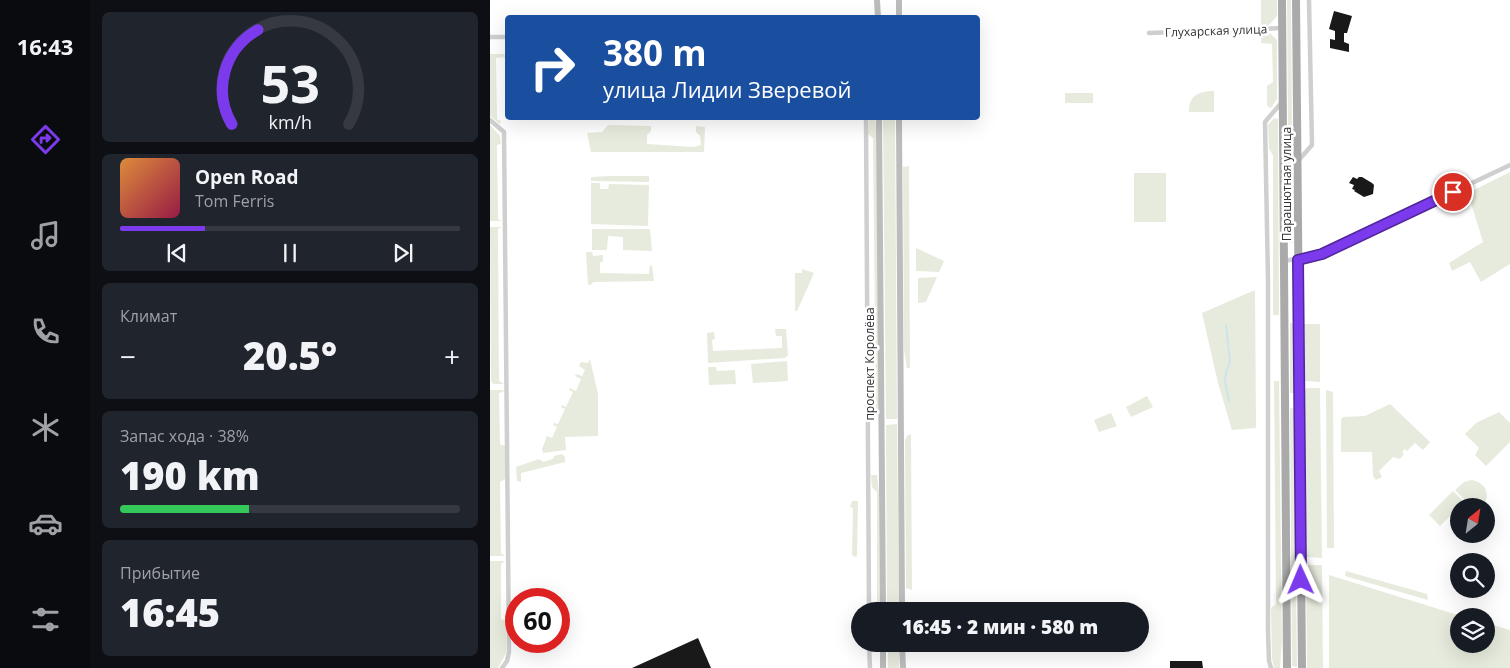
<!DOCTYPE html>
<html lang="ru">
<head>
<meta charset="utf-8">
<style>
	:root { --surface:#171b24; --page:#20242c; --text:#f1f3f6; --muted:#9ea1a6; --line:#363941; --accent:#7c3aed }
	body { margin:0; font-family:"Open Sans",sans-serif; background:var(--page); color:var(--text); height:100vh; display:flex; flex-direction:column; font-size:19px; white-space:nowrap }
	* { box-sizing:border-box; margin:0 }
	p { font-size:16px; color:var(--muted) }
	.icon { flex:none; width:28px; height:28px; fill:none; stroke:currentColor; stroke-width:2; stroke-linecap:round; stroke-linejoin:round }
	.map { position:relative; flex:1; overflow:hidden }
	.sheet { display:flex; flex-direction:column; gap:12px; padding:12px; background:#0d0f14; width:400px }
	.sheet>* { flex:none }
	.guide { position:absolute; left:15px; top:15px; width:475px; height:105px; border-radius:5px; box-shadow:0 5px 20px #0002; background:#1a4fa0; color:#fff; overflow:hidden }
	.needle { width:32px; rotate:30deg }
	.fabs { position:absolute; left:960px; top:498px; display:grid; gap:10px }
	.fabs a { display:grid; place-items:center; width:45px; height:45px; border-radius:50%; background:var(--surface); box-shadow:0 5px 20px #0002; font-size:25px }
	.speed { position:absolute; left:15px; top:588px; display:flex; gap:10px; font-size:25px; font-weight:700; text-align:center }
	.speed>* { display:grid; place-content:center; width:65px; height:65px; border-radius:50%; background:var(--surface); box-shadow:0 5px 20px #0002; line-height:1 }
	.speed .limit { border:8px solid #d22; background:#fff; color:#111 }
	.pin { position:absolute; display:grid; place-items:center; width:42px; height:42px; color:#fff; margin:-21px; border:2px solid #fff; border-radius:50%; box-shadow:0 1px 5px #0007 }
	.me { position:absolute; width:55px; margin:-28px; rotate:359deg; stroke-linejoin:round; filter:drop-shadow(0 0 4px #0008) }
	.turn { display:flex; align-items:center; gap:18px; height:105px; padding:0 15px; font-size:22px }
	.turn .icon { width:65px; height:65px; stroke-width:2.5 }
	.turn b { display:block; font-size:35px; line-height:42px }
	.big { font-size:38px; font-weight:800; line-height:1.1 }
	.sheet .card { flex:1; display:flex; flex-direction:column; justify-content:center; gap:8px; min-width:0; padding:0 18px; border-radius:8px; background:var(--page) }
	.sheet .dial { align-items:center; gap:0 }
	.dial svg { height:130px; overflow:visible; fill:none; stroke:var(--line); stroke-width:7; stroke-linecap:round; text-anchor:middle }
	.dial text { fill:var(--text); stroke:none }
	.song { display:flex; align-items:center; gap:15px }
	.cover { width:60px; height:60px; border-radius:8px; background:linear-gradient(135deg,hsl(30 70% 55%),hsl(340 70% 35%)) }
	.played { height:5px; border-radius:2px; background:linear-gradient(90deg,var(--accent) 25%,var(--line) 25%) }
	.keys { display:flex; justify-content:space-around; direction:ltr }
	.heat { display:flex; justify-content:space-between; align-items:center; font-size:28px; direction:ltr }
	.charge { height:8px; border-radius:4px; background:linear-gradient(90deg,#34c759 38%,var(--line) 0) }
	.trip { position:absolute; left:361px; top:602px; width:298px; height:50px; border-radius:25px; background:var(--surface); box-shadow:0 5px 20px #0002; font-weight:800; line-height:50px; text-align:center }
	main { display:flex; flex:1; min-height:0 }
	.menu { display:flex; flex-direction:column; width:90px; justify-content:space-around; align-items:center; background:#090b0e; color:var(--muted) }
	.menu .icon { width:35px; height:35px }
	.menu .active { color:var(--accent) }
	.menu b { font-size:22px; color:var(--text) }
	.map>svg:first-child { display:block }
	.green { fill:#e6ebdd }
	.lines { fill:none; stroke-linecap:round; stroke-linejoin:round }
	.stream { stroke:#cde4ed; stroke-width:2 }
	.building { fill:#191919 }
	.street { stroke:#cfcfcf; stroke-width:4.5 }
	.secondary { stroke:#bcbcbc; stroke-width:6 }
	.primary { stroke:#aaa; stroke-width:8 }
	.route-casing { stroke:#51269a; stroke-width:12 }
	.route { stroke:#7c3aed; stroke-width:9 }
	.labels { text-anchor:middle; stroke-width:5; stroke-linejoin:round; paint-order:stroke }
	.street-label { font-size:12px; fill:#323232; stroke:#fff }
</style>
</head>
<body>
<main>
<nav class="menu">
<b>16:43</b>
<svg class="icon active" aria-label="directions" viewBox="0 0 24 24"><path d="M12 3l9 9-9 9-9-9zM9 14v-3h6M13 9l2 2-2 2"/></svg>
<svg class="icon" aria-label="music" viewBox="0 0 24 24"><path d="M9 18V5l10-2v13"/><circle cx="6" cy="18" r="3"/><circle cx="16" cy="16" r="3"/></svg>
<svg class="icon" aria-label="phone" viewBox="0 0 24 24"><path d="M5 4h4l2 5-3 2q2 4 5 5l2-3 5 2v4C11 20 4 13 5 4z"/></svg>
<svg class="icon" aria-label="climate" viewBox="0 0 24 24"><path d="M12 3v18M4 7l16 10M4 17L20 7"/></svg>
<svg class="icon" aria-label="car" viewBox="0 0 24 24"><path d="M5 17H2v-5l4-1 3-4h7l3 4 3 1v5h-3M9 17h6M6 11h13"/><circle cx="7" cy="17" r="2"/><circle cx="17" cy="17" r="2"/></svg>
<svg class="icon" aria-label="filters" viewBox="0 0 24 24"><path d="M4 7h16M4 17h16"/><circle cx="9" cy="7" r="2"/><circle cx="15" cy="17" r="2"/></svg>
</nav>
<section class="sheet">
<div class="card dial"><svg viewBox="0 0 100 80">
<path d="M14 69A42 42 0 1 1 86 69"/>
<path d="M14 69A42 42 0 0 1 30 11" stroke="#7c3aed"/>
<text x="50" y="56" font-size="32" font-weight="700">53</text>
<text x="50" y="72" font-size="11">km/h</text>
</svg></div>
<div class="card">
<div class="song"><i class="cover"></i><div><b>Open Road</b><p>Tom Ferris</p></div></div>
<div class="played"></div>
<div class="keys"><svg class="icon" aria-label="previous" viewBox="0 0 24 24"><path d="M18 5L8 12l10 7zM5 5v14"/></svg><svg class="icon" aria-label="pause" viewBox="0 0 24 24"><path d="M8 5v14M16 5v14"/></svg><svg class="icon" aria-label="next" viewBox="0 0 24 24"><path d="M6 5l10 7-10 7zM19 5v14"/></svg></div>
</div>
<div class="card"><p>Климат</p>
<div class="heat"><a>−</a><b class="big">20.5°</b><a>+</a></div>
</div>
<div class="card"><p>Запас хода · 38%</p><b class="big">190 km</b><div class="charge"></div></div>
<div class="card"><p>Прибытие</p><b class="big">16:45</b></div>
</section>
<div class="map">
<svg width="1020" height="668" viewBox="0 0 1020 668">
	<rect width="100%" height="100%" fill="#fff"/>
	<g class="green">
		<polygon points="771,0 787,0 787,16 779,25 771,26"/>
		<polygon points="797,0 801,0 803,243 799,243"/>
		<polygon points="771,33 781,34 787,40 787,99 781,108 777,106 777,86 783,82 782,44 771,43"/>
		<polygon points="0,54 13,54 17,57 6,58 7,119 11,121 10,124 0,116"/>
		<path d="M724 91V112H699C698 96 709 91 724 91Z"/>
		<rect x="575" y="93" width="28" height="10"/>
		<polygon points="379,118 385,118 387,130 389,415 386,416 383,138 378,134"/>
		<polygon points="393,118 405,118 407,419 396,419"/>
		<polygon points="784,118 788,119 789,315 783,315 783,155 779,149 778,125"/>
		<polygon points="0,125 10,136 11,144 7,145 8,219 12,221 0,221"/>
		<polygon points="118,125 161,126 161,131 157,135 157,144 204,147 211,145 210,136 206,132 206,126 215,127 214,152 101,152 97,133 112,132"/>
		<polygon points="419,166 420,368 417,368 414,350 413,167"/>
		<polygon points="1020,172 1020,264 991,282 980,262 962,271 959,263 993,242 978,193"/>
		<rect x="644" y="173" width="32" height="49"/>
		<polygon points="120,176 159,176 159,182 101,181 101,177"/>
		<polygon points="101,183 110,183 110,189 118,189 119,184 159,185 158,226 101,224"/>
		<polygon points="0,227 12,227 8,229 9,381 14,384 3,384 1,381"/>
		<polygon points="102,229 160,229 162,251 133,250 133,237 118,236 117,250 102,250"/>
		<polygon points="426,248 454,261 449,272 426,271"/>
		<polygon points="96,252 102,252 103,256 113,255 113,262 110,262 110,273 159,274 160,265 162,266 164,281 103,282 102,284 98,285"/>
		<polygon points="312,269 324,273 307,311 305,311 305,273 312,273"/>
		<polygon points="447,277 436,302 428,303 428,278"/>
		<polygon points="765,290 766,428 742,430 728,383 712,313"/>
		<rect x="800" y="323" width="4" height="70"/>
		<polygon points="814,324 830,324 830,382 815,381"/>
		<polygon points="285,329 296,329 298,355 295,358 218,363 217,333 224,332 225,339 222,340 223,351 292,348 292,336 286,336"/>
		<polygon points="100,359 108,394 108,436 75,437 76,450 53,453 52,449 57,436 62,438 67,427 63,425 64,423 68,424 75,409 71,407 72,405 76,407 83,392 79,390 79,388 86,391 91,379 85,376 86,374 92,376 95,370 89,366 91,362 98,363"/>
		<polygon points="297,361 298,381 263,383 261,364"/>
		<polygon points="218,367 226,367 227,371 245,370 246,384 219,385"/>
		<polygon points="784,381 789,381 792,641 790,668 784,668 782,658 781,608 786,604"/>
		<polygon points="817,388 830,388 832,558 816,557 814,390"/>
		<polygon points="0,390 14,390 13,392 9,393 10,444 15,446 15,479 10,482 11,553 15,556 0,556"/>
		<polygon points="836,390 843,392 844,548 837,548"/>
		<polygon points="657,396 663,407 641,417 636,407"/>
		<polygon points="900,404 940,442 933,450 925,443 917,451 915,449 912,452 914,454 910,459 903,457 889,471 892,477 886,480 883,476 882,452 851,452 851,419 853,417 875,416"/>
		<polygon points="800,408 804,408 807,667 802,666"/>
		<polygon points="1009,412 1020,423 1020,442 996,466 985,455 989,448 975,434 986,423"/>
		<polygon points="621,413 627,426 609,432 604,420"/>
		<polygon points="407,424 409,611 397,611 396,425"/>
		<polygon points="421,434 422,590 416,588 415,440 417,436"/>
		<polygon points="72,454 75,457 75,462 31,473 31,482 27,481 26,467 49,459 53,462 63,459 64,456"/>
		<polygon points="381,475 387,475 389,492 390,611 387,611 387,492 382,487"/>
		<path d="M982 480C996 483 1001 494 993 506H981L965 490 974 482Z"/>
		<polygon points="963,491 974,502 950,526 939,515"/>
		<polygon points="362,501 368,501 367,556 365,557 362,555 363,508 360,507"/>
		<polygon points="0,561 15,561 11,564 11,619 16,621 16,653 8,668 0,668"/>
		<polygon points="819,565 832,565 833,668 817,668 816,567"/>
		<polygon points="856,571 937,594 938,600 855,576"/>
		<polygon points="839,575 971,616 969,616 969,644 996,644 996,623 1020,630 1020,668 839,668"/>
		<rect x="398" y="644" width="11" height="24"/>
	</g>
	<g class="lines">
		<polyline class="stream" points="736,325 740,362 736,372 735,382 739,401"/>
	</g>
	<g class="building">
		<polygon points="844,11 862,16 857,33 854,33 854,42 859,44 859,52 840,48 840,39 845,40 845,31 839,29"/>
		<polygon points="863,177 867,179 869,177 872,177 882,183 884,185 883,194 874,197 864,191 865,190 862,189 864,185 859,183"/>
		<polygon points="208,638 221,668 142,668"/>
		<polygon points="680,661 712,661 713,668 680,668"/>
	</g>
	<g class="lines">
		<g class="street">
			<polyline points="659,33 793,28"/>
			<polyline points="0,37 18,37"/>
			<polyline points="376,118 379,611"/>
			<polyline points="0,120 14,132 19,652 17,661 12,668"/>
			<polyline points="808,161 822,145 819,0"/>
			<polyline points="794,261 832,254 1020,165"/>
			<polyline points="379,644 380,668"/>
			<polyline points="781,668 779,661 778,632 778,280 775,122 792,102"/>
		</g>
		<g class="secondary">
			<polyline points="387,0 388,18"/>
			<polyline points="409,0 409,18"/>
			<polyline points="389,118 393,611"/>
			<polyline points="409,118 412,611"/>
			<polyline points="412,644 413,668"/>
			<polyline points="393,668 393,644"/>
		</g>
		<g class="primary">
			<polyline points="792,0 797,668"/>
			<polyline points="806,0 812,668"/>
		</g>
	</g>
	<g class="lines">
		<defs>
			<polyline id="route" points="811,580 808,260 832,254 963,192"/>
		</defs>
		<use href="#route" class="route-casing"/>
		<use href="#route" class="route"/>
	</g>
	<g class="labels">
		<g class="street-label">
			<text transform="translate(726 31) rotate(-2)" y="4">Глухарская улица</text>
			<text transform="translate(797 184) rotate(-90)" y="4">Парашютная улица</text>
			<text transform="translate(380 364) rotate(-90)" y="4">проспект Королёва</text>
		</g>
	</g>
</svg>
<div class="fabs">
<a><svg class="needle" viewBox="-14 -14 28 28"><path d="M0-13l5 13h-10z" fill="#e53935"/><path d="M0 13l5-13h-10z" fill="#9ea1a6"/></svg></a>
<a><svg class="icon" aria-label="search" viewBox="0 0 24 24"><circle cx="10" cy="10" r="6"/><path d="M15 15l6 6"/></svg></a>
<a><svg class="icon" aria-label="layers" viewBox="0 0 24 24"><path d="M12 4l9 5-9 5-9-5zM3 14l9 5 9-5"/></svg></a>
</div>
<div class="speed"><div class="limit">60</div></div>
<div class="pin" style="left:963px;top:192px;background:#d93025"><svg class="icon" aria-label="arrive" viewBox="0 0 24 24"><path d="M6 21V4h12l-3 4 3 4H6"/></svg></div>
<svg class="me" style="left:811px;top:580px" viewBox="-20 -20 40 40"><path d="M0-17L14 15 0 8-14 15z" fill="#7c3aed" stroke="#fff" stroke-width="4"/></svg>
<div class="trip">16:45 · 2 мин · 580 m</div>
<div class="guide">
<div class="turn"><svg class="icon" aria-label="right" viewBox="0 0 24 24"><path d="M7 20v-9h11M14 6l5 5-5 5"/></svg><div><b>380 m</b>улица Лидии Зверевой</div></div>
</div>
</div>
</main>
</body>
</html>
